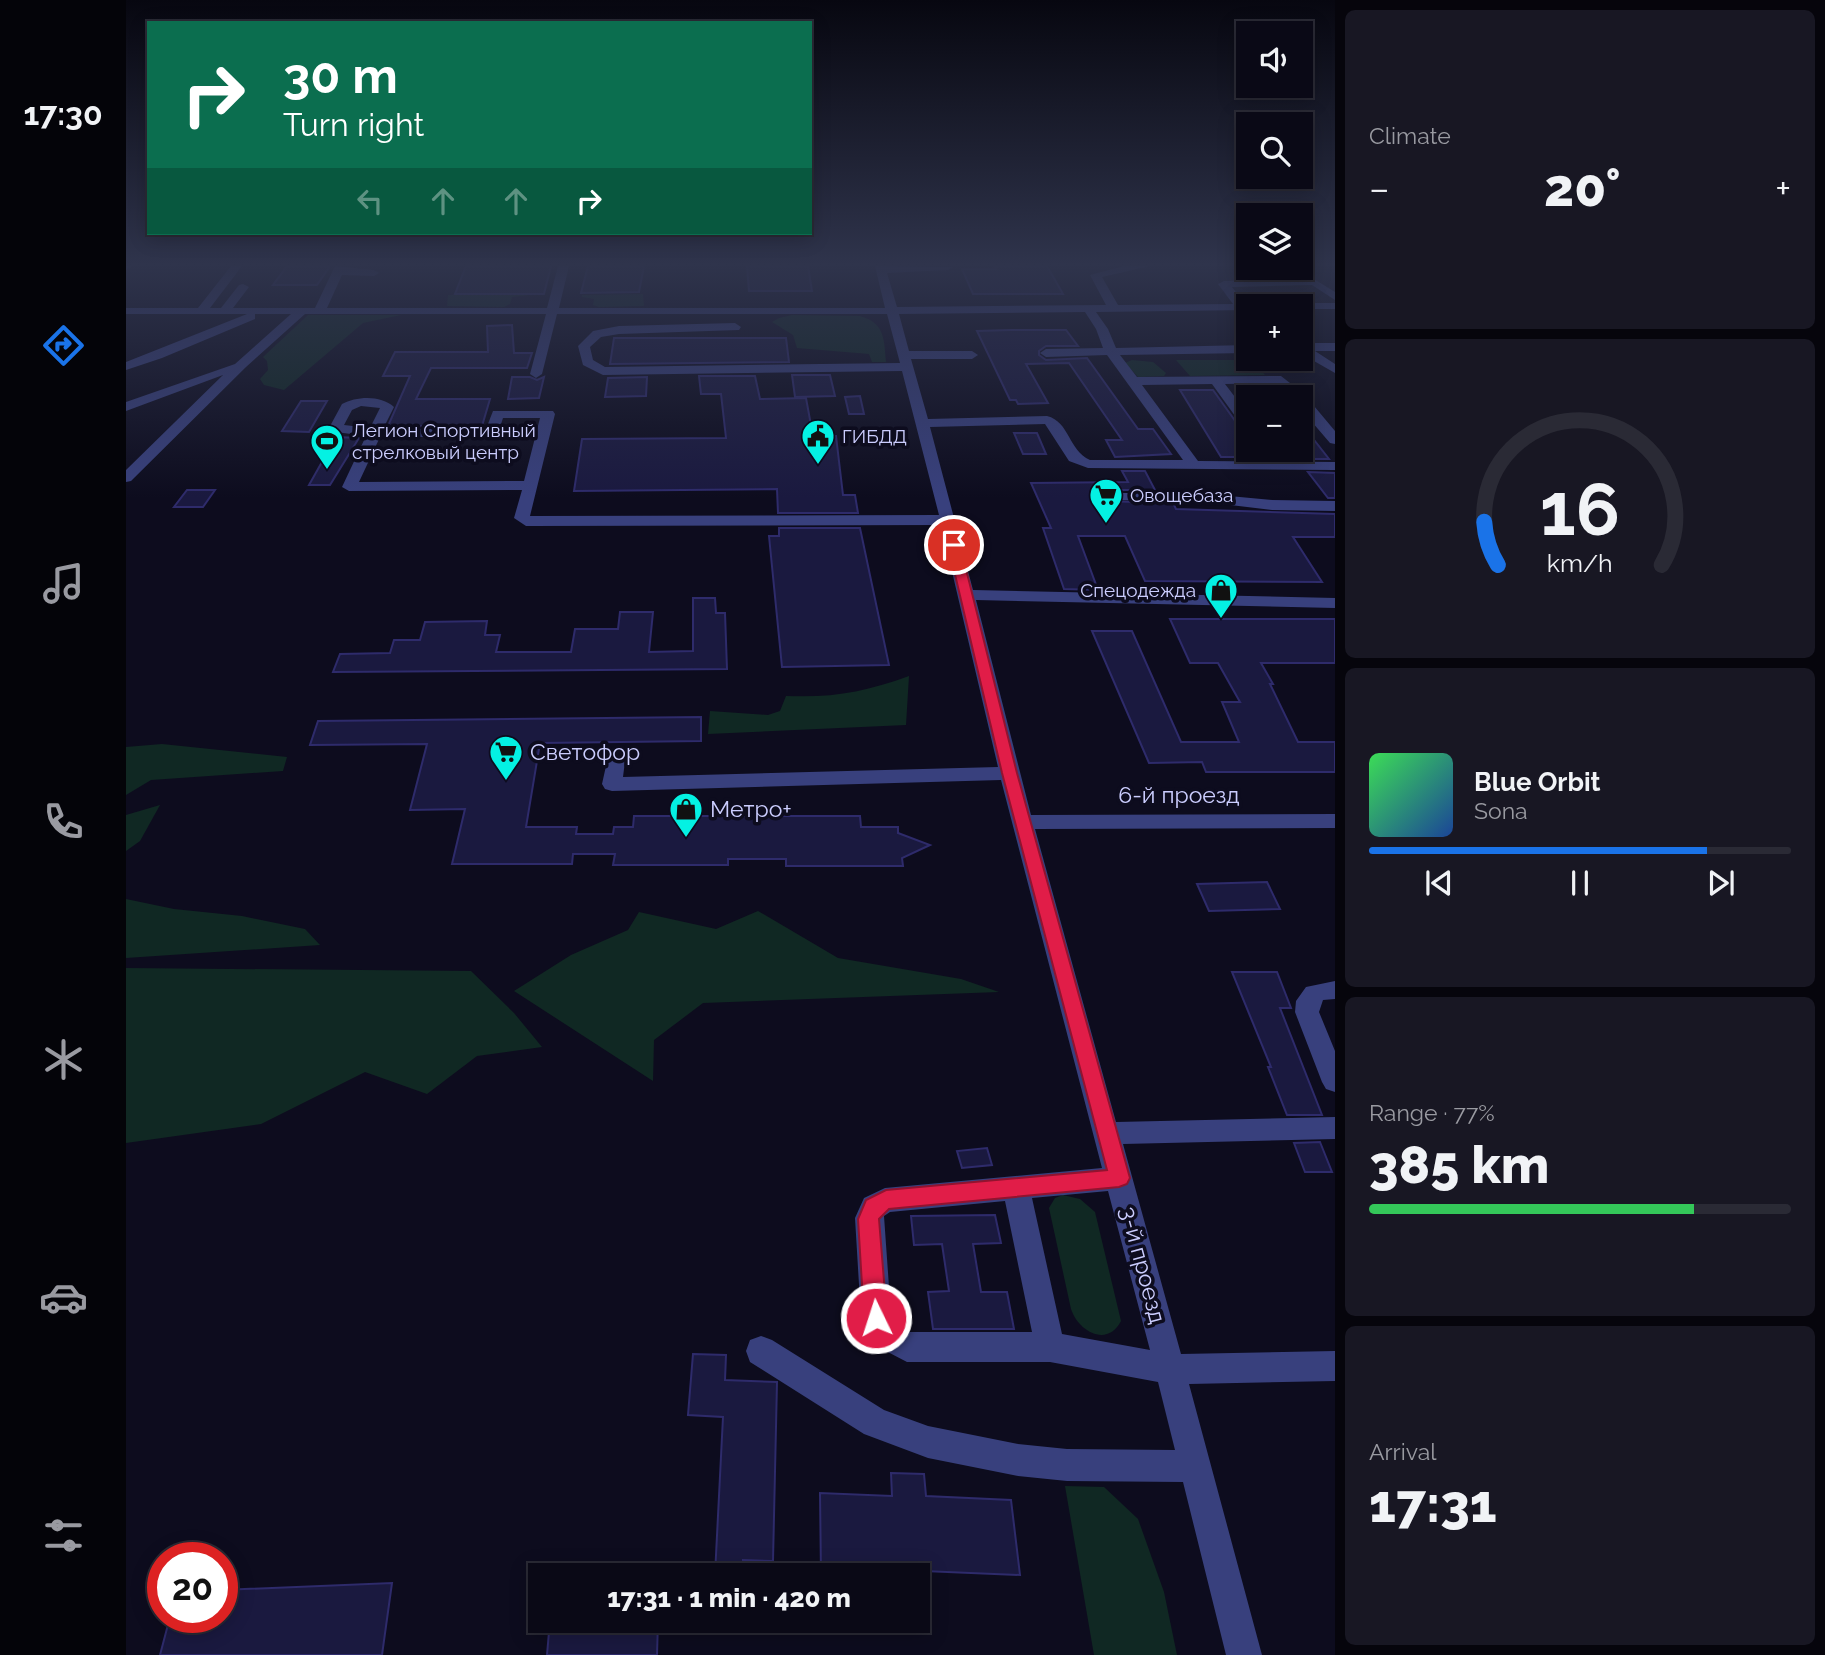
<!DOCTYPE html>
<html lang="en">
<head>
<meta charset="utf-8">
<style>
	:root { --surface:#0a0916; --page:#181723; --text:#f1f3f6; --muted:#999aa1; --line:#2a2a35; --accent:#1a73e8 }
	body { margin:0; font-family:Raleway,sans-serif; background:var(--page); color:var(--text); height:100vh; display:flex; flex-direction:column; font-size:26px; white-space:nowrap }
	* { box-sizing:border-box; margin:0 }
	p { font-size:23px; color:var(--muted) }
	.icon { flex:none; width:38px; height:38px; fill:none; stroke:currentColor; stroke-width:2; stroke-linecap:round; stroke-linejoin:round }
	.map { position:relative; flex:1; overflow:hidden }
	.side { display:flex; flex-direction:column; gap:10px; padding:10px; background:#06050c; width:490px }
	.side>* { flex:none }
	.banner { position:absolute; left:21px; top:21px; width:665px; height:214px; border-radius:0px; box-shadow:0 4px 18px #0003,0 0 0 2px var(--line); background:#0b6e4f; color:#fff; overflow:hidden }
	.buttons { position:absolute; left:1110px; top:21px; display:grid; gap:14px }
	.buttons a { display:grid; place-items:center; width:77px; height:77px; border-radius:0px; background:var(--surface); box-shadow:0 4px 18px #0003,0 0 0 2px var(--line); font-size:35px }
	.speed { position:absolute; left:21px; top:1542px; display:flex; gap:14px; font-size:35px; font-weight:700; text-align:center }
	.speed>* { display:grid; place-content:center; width:91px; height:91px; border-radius:50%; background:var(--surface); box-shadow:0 4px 18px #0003,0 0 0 2px var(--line); line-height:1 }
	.speed .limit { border:10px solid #d22; background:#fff; color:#111 }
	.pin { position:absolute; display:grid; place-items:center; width:60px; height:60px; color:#fff; margin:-30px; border:4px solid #fff; border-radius:50%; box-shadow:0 2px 7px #0007 }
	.me { position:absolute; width:77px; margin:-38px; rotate:356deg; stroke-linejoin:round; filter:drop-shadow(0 0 5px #0008) }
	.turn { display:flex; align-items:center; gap:24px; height:147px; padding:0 21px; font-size:32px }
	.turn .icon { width:91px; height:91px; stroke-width:2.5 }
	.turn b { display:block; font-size:49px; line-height:60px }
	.lanes { display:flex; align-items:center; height:66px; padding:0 21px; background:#0003; justify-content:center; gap:35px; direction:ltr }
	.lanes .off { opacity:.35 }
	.big { font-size:52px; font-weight:800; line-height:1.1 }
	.side .tile { flex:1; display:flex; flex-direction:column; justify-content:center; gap:10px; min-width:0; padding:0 24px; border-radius:10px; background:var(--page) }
	.side .dial { align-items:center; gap:0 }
	.dial svg { height:182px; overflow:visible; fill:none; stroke:var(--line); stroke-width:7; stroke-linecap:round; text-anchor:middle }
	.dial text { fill:var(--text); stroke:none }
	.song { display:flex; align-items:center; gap:21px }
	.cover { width:84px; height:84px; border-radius:10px; background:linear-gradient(135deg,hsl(130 70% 55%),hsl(220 70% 35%)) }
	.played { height:7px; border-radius:4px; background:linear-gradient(90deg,var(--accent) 80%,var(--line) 80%) }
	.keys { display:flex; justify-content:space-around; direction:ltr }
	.heat { display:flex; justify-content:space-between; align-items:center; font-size:38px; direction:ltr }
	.charge { height:10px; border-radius:5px; background:linear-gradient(90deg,#34c759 77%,var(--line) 0) }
	.trip { position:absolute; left:402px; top:1563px; width:402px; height:70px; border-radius:0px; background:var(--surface); box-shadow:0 4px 18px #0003,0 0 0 2px var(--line); font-weight:800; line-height:70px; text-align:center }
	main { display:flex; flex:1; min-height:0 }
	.dock { display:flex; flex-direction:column; width:126px; justify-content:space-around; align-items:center; background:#040409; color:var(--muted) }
	.dock .icon { width:49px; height:49px }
	.dock .active { color:var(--accent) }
	.dock b { font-size:32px; color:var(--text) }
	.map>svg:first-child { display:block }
	.green { fill:#102823 }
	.building { fill:#1a193f; stroke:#2e2b6b; stroke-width:2 }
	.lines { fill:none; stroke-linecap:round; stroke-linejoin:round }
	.minor { fill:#38407d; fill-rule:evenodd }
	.route { fill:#e11d48; stroke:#92132f; stroke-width:2 }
	.labels { text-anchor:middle; stroke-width:7; stroke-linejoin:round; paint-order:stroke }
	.far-poi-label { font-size:19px; fill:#cbcdfe; stroke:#0d0c1e; text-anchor:start }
	.poi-label { font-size:23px; fill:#cbcdfe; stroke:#0d0c1e; text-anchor:start }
	.street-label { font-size:23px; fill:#cbcdfe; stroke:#0d0c1e }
</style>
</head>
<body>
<main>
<nav class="dock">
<b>17:30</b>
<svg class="icon active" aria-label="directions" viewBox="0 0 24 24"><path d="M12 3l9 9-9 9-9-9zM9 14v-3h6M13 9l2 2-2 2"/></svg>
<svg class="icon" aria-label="music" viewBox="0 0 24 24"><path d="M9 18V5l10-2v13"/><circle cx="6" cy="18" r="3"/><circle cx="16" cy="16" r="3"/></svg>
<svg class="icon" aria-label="phone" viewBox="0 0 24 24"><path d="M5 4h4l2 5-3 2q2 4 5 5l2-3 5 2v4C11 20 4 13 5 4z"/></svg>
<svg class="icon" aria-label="climate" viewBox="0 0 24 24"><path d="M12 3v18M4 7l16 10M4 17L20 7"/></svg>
<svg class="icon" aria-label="car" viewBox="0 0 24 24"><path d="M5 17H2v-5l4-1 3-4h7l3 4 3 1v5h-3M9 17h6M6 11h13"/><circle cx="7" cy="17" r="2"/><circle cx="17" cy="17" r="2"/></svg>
<svg class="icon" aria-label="filters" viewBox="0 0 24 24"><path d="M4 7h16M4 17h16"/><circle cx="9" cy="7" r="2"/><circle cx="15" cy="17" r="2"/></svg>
</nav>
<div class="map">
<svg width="1209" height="1655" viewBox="0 0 1209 1655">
	<rect width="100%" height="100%" fill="#0d0c1e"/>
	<g class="green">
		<polygon points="517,294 518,306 473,307 467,305 468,299 456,297 456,295"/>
		<polygon points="322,295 403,295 386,297 384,304 378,307 321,306"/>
		<polygon points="182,315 275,315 237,323 158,390 138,385 134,379 142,370 141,361 137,357"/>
		<path d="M666 315 734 316C759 323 758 339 760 362H746L743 354 671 348 667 335 646 322 653 318Z"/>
		<polygon points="1006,360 1027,362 1040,373 1038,376 1012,377 999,363"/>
		<polygon points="1050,360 1129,360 1127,361 1139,375 1064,376"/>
		<path d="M783 676 780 725 582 734 584 711 642 715 654 711 660 696C707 698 739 692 783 676Z"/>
		<polygon points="36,744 161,757 157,771 25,780 0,795 0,747"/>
		<polygon points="34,805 14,841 0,851 0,815"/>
		<polygon points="0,899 48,909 116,916 179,929 194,945 0,958"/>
		<polygon points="632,911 712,958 835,979 873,992 577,1003 528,1040 527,1081 388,991 445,955 502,930 513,912 590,929"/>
		<polygon points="0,968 345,971 388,1013 416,1047 351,1056 301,1094 239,1072 135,1124 0,1143"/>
		<path d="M937 1195 954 1199 969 1212 995 1321C981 1348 952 1331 945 1309L923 1208 929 1198Z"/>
		<polygon points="939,1486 978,1487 1012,1519 1038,1592 1051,1655 968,1655"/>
	</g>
	<g class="building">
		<polygon points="161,266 204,266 191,285 147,285"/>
		<polygon points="340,266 425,266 418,294 329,294"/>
		<polygon points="462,266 518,266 513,292 455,293"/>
		<polygon points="621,266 682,266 686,291 623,291"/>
		<polygon points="868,266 921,266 937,294 847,294 836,269 870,269"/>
		<polygon points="386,325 388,353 406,353 401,368 305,368 290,399 364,399 356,426 262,426 284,376 257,376 269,352 362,352 361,326"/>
		<polygon points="885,330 940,330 952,346 920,346 913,351 913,355 920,360 961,358 1012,429 1027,429 1045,454 989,457 980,440 996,440 943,363 900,364 922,403 892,404 890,400 884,400 851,331"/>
		<polygon points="488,338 660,338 663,362 484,364"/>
		<polygon points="666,375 704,375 709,396 669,397"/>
		<polygon points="573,376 629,376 634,399 680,398 687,436 710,436 717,495 729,495 732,513 652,513 651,489 448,491 456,439 600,438 595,394 575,394"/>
		<polygon points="386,377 404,377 411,380 418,377 413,398 382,399"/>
		<polygon points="521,377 520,396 479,397 482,378"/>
		<polygon points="1054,390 1087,390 1115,429 1122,430 1122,457 1095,457"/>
		<polygon points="734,396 738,414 723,414 719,397"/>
		<polygon points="175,401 201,401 183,432 156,431"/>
		<polygon points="1174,422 1203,459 1171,459 1163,450 1174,450"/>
		<polygon points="888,433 911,433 920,454 897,454"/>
		<polygon points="210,437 233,438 204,485 183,485"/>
		<polygon points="996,471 1019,471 1029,490 983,490 973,496 976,501 1047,503 1050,509 1209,514 1209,537 1167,537 1196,582 1019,581 999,536 952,536 972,590 938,589 917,528 925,528 905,483 1002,482"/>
		<polygon points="1182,472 1209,473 1209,498 1202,498"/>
		<polygon points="61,490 89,490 77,507 48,507"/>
		<polygon points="653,528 734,528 763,665 656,667 643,536 653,536"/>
		<polygon points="567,598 589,598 590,613 599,613 601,669 207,672 214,654 264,653 268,640 294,640 299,622 361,621 359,635 374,635 370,652 445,652 449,629 492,629 494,612 527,612 523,652 567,651"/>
		<polygon points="1044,619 1209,619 1209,663 1135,663 1147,684 1144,684 1172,742 1209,742 1209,772 1080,772 1076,762 1023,763 966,631 1006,631 1055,742 1113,742 1096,702 1114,702 1092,663 1064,663"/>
		<polygon points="575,717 575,741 414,743 400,827 451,827 450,834 487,834 488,827 507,827 508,816 734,816 735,827 772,827 772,833 804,845 776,858 777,866 660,866 660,859 602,859 602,865 487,865 489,854 447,854 446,864 326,864 339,809 284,810 301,744 184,745 192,721"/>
		<polygon points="1141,882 1154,909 1083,911 1071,884"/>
		<polygon points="1106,972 1151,972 1165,1008 1154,1008 1196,1115 1161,1115 1142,1067 1145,1067"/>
		<polygon points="1194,1142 1206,1172 1179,1172 1168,1143"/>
		<polygon points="861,1148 866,1165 836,1168 831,1151"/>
		<polygon points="869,1215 875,1243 847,1244 855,1292 881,1292 888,1329 807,1329 802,1292 823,1291 816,1244 788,1245 785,1216"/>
		<polygon points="567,1354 600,1355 599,1380 651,1382 647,1561 617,1560 617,1575 589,1575 597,1417 562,1415"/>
		<polygon points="765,1473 798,1474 800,1496 885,1500 894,1575 774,1570 774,1575 695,1575 694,1493 766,1496"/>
		<polygon points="266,1583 256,1655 34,1655 44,1617 96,1617 96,1590"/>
		<polygon points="424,1620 532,1620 531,1655 421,1655"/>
	</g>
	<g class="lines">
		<g class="minor">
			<polygon points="0,266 6,266 0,270"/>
			<path d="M105 266H116L84 308H95L113 285 117 284 123 287 107 308H189L209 266 248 270 253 273 248 276 216 275 201 308H421L432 266H443L433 308H759L749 266 827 267 822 270 761 273 771 307 980 305 964 275 998 266H1024L976 277 992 305 1107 304 1092 284 1098 281 1188 279 1209 292V300L1186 285 1106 287 1119 304 1127 306H1122V310L970 312 982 329 990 348 1122 345V353L994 355 1011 377 1155 376 1178 394 1209 431V444L1204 443 1174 408V397H1165L1147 383 1099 384 1122 414V428L1117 427 1086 384 1016 385 1072 461 1209 462V470L962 468 943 461 919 424 804 427 847 590 1209 598V608L850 600 905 815 1209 814V828L909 829 990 1122 1209 1117V1139L997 1144 1055 1354 1209 1351V1381L1063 1384 1136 1655H1100L1057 1482 941 1481 892 1476 802 1458 738 1434 624 1362 620 1351 624 1340 635 1336 646 1340 758 1410 802 1426 892 1444 941 1449 1049 1450 1032 1382 924 1362H781L756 1349 745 1338 735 1318 729 1218 738 1198 759 1188 976 1168 875 780 486 791 479 789 476 784 482 757H496L499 761 497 777 872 767 815 525 400 526 388 518 396 490 223 491 216 487 240 436 210 432 203 428 216 404C231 396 255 395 268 407L257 429H360L367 411H427L429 414 404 516 813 515 776 371 477 375 457 365 452 346 467 331 493 326 609 323 615 327 613 330 493 334 475 337 464 347 467 360 479 367 774 363 761 314H431L416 374 410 378 404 374 420 314H179L120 367 5 481 0 482V470L97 375 0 411V402L109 364 165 314H129V319L36 358 0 370V362L121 314H0V308H72ZM959 312 970 329 977 348 920 349 914 353 920 357 981 355 1057 460H964C942 450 944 422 921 416L802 419 785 359H846L852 355 846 351H783L773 314ZM235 406 254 408 244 428 218 425 226 410ZM377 418H414L398 481 233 482 254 437H365L372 433ZM982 1191 1024 1350 936 1334 906 1198ZM879 1201 906 1332H782L765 1315 758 1216 764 1212Z"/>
			<polygon points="1174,303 1209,303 1209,309 1174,309 1174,306 1168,306"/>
			<polygon points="1174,343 1209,343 1209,351 1189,351 1209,364 1209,373 1174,353"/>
			<polygon points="983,493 1071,493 1146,500 1209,501 1209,511 1146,510 1071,501 978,500 976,497"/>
			<polygon points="1209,981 1209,999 1197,1000 1193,1012 1209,1051 1209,1092 1200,1089 1196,1082 1169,1012 1170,1001 1180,987"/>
		</g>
	</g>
	<linearGradient id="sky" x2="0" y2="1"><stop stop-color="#070710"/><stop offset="0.53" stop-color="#2f344c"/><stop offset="1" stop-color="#2f344c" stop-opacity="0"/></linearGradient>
	<rect width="1209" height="498" fill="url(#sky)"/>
	<polygon class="route" points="828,541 834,545 891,773 1004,1178 1001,1184 993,1187 763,1209 753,1219 761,1318 758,1326 750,1329 741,1326 738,1318 732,1219 740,1200 760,1190 981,1170 876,773 822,545"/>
	<defs>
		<symbol id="civic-pin" viewBox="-11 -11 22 30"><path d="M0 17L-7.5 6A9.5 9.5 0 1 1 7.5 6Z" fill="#04f1e3" stroke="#0d0c1e"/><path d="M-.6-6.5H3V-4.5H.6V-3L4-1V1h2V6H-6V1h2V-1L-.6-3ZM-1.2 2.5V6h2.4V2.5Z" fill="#111"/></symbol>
		<symbol id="stadium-pin" viewBox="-11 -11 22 30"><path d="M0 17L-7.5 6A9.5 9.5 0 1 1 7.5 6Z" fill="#04f1e3" stroke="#0d0c1e"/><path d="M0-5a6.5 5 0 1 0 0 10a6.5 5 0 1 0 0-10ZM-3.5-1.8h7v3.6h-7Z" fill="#111"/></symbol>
		<symbol id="supermarket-pin" viewBox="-11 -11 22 30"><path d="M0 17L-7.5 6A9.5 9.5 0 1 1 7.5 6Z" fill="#04f1e3" stroke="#0d0c1e"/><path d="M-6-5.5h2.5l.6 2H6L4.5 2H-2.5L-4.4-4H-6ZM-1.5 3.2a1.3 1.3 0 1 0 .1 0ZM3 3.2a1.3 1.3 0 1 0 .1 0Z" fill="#111"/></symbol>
		<symbol id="shop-pin" viewBox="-11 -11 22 30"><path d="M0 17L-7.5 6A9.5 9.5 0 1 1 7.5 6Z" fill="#04f1e3" stroke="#0d0c1e"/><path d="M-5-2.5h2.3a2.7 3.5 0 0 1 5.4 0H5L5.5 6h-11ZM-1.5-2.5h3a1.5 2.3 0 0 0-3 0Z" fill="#111"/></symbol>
	</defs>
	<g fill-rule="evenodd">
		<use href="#civic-pin" x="673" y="417" width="38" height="52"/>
		<use href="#stadium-pin" x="182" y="422" width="38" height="52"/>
		<use href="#supermarket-pin" x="961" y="476" width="38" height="52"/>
		<use href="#shop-pin" x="1076" y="571" width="38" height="52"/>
		<use href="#supermarket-pin" x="361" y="733" width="38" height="52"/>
		<use href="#shop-pin" x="541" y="790" width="38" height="52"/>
	</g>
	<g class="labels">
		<g class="far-poi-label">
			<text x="226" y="437">Легион Спортивный<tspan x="226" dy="22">стрелковый центр</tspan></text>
			<text x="716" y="443">ГИБДД</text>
			<text x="1004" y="502">Овощебаза</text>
			<text x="1070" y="597" text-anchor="end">Спецодежда</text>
		</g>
		<g class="poi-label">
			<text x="404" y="760">Светофор</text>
			<text x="584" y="817">Метро+</text>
		</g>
		<g class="street-label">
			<text x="1053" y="803">6-й проезд</text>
			<text transform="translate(1017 1265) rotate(75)" y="8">3-й проезд</text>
		</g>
	</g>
</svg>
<div class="buttons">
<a><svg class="icon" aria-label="sound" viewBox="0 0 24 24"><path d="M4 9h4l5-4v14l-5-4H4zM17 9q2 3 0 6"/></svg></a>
<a><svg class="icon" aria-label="search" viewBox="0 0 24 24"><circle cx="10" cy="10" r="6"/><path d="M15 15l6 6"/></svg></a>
<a><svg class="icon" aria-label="layers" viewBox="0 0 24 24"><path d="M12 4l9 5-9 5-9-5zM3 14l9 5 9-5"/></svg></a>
<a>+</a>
<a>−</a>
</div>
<div class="speed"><div class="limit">20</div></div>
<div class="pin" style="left:828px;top:545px;background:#d93025"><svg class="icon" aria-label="arrive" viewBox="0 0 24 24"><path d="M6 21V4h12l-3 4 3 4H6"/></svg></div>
<svg class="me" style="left:750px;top:1318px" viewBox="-20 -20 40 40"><circle r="17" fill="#e11d48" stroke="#fff" stroke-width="3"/><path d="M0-11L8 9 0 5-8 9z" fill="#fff"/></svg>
<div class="trip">17:31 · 1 min · 420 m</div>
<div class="banner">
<div class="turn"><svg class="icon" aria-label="right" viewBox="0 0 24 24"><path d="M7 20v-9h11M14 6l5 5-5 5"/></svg><div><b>30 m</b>Turn right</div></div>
<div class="lanes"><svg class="icon off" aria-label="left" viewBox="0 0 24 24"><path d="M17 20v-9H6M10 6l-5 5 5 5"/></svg><svg class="icon off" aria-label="ahead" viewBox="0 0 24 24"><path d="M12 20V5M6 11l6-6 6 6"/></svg><svg class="icon off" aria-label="ahead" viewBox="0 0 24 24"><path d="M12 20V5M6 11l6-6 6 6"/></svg><svg class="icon" aria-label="right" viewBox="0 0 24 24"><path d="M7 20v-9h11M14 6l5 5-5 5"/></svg></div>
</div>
</div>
<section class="side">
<div class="tile"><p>Climate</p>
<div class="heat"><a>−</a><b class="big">20°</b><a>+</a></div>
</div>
<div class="tile dial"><svg viewBox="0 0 100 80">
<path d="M14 69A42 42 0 1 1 86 69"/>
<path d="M14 69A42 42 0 0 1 8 50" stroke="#1a73e8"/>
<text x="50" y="56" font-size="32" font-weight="700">16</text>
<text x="50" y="72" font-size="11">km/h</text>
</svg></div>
<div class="tile">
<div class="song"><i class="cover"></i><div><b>Blue Orbit</b><p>Sona</p></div></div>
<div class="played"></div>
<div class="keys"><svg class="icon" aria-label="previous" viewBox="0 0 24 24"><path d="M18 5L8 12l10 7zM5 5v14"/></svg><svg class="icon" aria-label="pause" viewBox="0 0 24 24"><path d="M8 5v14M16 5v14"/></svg><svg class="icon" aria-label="next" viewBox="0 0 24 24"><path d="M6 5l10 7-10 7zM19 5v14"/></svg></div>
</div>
<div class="tile"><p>Range · 77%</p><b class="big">385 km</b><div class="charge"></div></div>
<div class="tile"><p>Arrival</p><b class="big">17:31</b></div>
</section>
</main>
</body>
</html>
